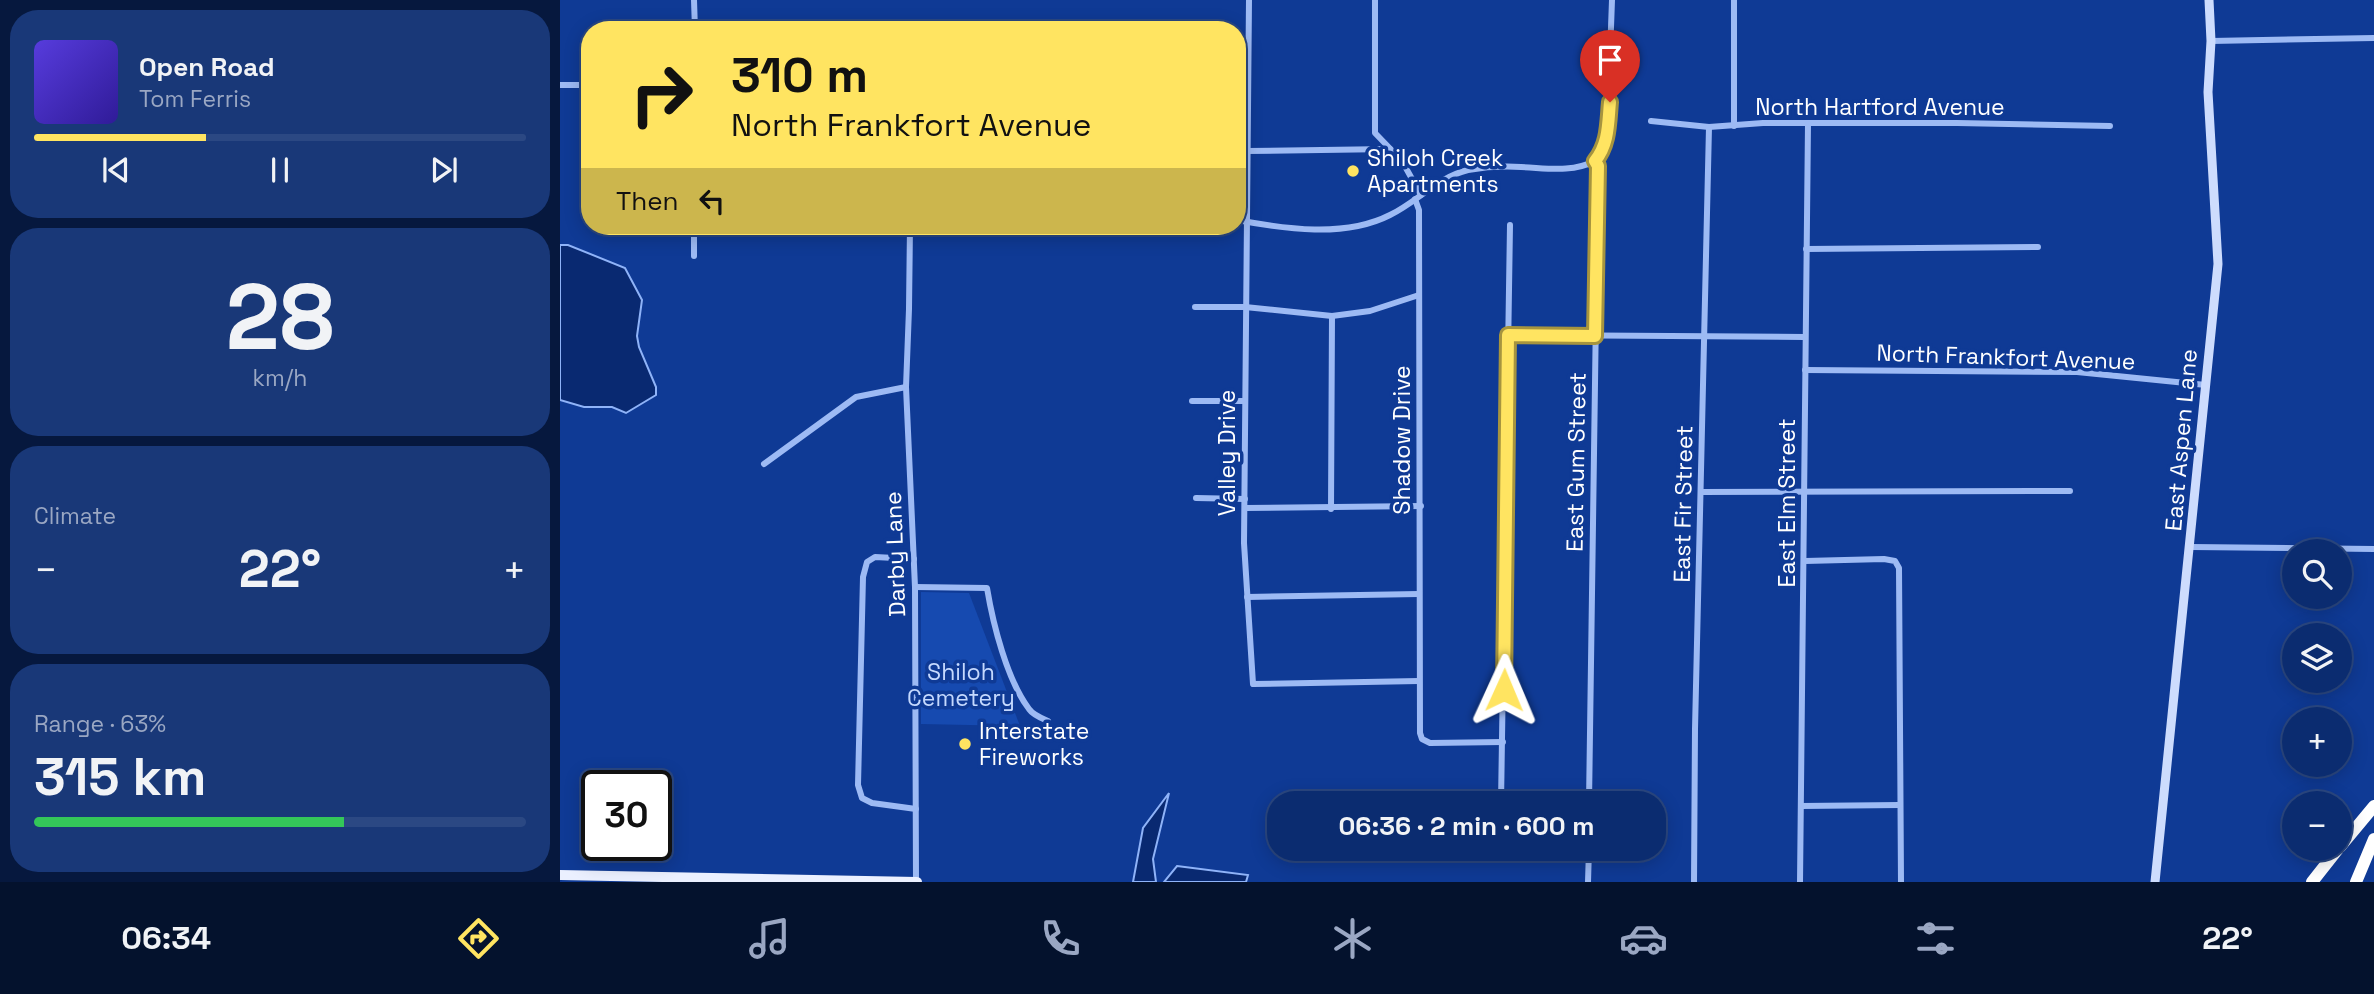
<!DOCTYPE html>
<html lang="en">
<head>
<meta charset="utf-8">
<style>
	:root { --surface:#0b2c70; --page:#193878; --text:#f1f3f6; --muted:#9aa7c3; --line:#2b4883; --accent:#ffe461 }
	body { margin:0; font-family:"Space Grotesk",sans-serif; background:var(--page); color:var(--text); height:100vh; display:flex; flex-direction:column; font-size:26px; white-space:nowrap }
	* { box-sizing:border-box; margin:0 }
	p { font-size:23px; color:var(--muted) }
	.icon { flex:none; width:38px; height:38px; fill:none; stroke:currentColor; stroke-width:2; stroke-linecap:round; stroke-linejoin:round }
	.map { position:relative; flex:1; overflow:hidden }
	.side { display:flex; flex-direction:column; gap:10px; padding:10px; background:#06183e; width:560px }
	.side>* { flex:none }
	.banner { position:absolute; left:21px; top:21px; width:665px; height:214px; border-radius:28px; box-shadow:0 4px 18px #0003,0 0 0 2px var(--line); background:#ffe461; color:#111; overflow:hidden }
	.buttons { position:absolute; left:1722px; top:539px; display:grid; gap:14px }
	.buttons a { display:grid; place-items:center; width:70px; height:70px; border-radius:50%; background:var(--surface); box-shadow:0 4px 18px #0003,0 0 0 2px var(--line); font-size:35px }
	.speed { position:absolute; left:21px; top:770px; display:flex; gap:14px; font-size:35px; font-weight:700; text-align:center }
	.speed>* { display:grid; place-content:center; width:91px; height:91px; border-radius:50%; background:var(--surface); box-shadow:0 4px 18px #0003,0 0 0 2px var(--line); line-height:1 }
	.speed .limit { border:4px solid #111; border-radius:10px; background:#fff; color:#111 }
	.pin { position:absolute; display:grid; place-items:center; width:60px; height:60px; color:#fff; margin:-72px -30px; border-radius:50% 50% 50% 0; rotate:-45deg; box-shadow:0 0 7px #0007 }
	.pin .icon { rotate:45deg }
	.me { position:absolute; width:77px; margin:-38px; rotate:1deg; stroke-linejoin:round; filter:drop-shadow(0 0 5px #0008) }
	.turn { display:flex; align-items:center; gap:24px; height:147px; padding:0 35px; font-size:32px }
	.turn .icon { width:91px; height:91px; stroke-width:2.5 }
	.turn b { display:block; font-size:49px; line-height:60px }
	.then { display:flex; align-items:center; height:66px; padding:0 35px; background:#0003; gap:14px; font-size:26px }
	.big { font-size:52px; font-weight:700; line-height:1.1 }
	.side .widget { flex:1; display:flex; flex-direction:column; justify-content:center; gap:10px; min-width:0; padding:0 24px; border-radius:28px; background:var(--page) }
	.side .dial { align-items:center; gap:0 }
	.dial b { font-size:91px; line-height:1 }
	.song { display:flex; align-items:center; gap:21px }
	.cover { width:84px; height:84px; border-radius:10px; background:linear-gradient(135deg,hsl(250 70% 55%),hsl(250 70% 35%)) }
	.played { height:7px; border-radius:4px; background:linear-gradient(90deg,var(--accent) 35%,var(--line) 35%) }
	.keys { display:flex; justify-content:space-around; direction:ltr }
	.heat { display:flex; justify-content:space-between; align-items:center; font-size:38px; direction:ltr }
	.charge { height:10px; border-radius:5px; background:linear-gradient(90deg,#34c759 63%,var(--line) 0) }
	.trip { position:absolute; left:707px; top:791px; width:399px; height:70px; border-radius:28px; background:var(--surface); box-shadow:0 4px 18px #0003,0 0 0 2px var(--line); font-weight:700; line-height:70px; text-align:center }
	.dock { display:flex; height:112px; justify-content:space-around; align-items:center; background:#04122d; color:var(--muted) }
	.dock .icon { width:49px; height:49px }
	.dock .on { color:var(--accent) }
	.dock b { font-size:32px; color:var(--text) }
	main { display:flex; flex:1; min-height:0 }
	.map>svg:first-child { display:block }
	.green { fill:#164ab0 }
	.water { fill:#092971; stroke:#8fb3f8; stroke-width:2 }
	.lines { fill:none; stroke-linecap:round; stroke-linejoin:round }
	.street { stroke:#9dbaf4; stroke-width:6 }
	.secondary { stroke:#cddcfd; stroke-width:9 }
	.primary { stroke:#ebf0ff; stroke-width:10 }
	.highway { stroke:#fff; stroke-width:12 }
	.route-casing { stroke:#a6943f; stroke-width:18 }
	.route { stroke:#ffe461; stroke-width:12 }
	.poi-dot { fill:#ffe461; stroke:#0f3a95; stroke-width:2.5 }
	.labels { text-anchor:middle; stroke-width:7; stroke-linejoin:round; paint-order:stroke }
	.street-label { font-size:23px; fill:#fff; stroke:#0f3a95 }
	.poi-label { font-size:23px; fill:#fff; stroke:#0f3a95; text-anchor:start }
	.park-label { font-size:23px; fill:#c5d9fe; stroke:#0f3a95 }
</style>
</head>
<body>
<main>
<section class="side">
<div class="widget">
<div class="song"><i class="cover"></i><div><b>Open Road</b><p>Tom Ferris</p></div></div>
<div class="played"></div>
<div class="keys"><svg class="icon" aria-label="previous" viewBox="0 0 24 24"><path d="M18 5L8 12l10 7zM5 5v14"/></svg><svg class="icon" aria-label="pause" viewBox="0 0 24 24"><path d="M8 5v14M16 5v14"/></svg><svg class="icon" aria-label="next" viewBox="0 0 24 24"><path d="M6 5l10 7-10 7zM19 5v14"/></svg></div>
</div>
<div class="widget dial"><b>28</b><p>km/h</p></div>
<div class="widget"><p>Climate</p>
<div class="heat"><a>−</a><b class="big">22°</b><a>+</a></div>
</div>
<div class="widget"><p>Range · 63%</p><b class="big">315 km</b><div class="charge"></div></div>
</section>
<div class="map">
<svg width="1814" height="882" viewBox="0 0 1814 882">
	<rect width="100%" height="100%" fill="#0f3a95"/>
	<polygon class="green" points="361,592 409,593 460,726 361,724"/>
	<g class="water">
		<polygon points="0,245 8,245 65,268 82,300 77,336 79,347 96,387 96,395 66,413 52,407 24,407 0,400"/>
		<polygon points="609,793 593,859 596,882 573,882 583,828"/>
		<polygon points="617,866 688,875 686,882 604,882"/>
	</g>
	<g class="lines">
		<g class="street">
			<polyline points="134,0 135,30"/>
			<polyline points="689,0 684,543 693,684 859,681"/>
			<polyline points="815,0 815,133 842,161 861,195"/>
			<polyline points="1174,0 1174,126"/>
			<polyline points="1651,41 1814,38"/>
			<polyline points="0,85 30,85"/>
			<polyline points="1091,121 1149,127 1203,123 1397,123 1550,126"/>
			<polyline points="687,151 830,149"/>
			<polyline points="855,199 859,210 860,733 862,739 870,743 943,742"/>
			<path d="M677 220C725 229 785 238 830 215 857 202 878 177 908 170 925 167 944 166 961 167 987 168 1011 173 1035 161"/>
			<polyline points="350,226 349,309 346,387 355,587 356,882"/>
			<polyline points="1246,249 1478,247"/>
			<polyline points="134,256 134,226"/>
			<polyline points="635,307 685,307 772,316 810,311 859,295"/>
			<polyline points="948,335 1245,337"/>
			<polyline points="1245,370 1517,372 1646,385"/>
			<polyline points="632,401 685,401"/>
			<polyline points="204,464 296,397 346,387"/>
			<polyline points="1141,492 1510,491"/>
			<polyline points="636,498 685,499"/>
			<polyline points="685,508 861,506"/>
			<polyline points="771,509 772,316"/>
			<polyline points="1631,547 1814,549"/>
			<polyline points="354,559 315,557 307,562 303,577 298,785 302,798 312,803 356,809"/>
			<polyline points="1245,561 1324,559 1335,561 1339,568 1341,882"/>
			<path d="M355 587 427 588C433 624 447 680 469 709 473 715 481 718 488 721"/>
			<polyline points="687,597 859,594"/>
			<polyline points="941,803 950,225"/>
			<polyline points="1029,803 1038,174 1035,161 1040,155 1047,137 1052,0"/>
			<polyline points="1241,806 1340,805"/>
			<polyline points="1028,882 1029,849"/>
			<polyline points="1134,882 1135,729 1149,127"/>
			<polyline points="1240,882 1248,124"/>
		</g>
		<polyline class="secondary" points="1595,882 1658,264 1648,92 1651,41 1649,0"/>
		<polyline class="primary" points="0,875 357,882"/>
		<g class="highway">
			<polyline points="1780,847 1814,806"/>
			<polyline points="1752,882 1778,849"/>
			<polyline points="1796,882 1814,839"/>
		</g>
	</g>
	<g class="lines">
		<defs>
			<path id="route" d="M944 690 948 335 1035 336 1038 166 1035 161C1049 144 1048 123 1050 102"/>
		</defs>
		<use href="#route" class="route-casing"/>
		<use href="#route" class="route"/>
	</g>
	<g class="poi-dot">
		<circle cx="793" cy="171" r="7"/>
		<circle cx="405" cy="744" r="7"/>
	</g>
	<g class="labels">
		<g class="street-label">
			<text x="1320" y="115">North Hartford Avenue</text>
			<text transform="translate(1446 357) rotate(2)" y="8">North Frankfort Avenue</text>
			<text transform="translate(842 440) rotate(-90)" y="8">Shadow Drive</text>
			<text transform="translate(1621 440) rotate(-85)" y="8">East Aspen Lane</text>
			<text transform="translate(667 453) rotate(-90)" y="8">Valley Drive</text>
			<text transform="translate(1016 462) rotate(-89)" y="8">East Gum Street</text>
			<text transform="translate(1227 503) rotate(-90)" y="8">East Elm Street</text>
			<text transform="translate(1123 504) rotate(-89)" y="8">East Fir Street</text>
			<text transform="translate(335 554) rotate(-92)" y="8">Darby Lane</text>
		</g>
		<g class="poi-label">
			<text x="807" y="166">Shiloh Creek<tspan x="807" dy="26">Apartments</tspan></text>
			<text x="419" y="739">Interstate<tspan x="419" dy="26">Fireworks</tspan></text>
		</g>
		<g class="park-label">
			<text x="401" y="680">Shiloh<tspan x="401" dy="26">Cemetery</tspan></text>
		</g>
	</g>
</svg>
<div class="buttons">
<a><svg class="icon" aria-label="search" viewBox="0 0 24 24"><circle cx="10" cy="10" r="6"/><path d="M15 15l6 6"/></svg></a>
<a><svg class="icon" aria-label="layers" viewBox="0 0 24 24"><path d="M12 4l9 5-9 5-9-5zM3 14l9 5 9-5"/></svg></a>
<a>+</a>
<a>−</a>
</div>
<div class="speed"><div class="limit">30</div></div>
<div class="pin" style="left:1050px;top:102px;background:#d93025"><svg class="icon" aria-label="arrive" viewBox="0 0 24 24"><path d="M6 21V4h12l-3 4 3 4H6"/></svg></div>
<svg class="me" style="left:944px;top:690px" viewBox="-20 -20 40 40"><path d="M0-17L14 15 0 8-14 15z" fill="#ffe461" stroke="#fff" stroke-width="4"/></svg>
<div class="trip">06:36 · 2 min · 600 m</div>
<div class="banner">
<div class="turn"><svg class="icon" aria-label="right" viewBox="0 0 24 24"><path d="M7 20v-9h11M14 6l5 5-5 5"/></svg><div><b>310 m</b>North Frankfort Avenue</div></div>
<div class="then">Then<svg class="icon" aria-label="left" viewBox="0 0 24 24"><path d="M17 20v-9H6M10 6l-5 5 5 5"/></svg></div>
</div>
</div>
</main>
<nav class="dock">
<b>06:34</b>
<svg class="icon on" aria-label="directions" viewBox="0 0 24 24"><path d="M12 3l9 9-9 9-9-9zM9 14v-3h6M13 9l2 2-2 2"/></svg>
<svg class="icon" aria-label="music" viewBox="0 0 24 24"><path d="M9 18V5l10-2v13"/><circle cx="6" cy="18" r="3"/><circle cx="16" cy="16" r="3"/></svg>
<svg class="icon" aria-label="phone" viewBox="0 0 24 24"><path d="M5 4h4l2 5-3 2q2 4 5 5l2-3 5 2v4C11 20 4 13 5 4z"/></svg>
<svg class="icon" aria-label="climate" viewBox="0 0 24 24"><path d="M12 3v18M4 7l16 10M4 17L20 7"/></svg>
<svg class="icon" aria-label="car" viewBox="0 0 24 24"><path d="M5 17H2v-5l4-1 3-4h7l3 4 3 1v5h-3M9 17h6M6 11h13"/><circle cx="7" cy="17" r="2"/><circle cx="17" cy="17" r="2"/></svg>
<svg class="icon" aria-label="filters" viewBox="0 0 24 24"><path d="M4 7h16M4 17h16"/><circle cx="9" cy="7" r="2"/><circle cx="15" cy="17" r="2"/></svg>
<b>22°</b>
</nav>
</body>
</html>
